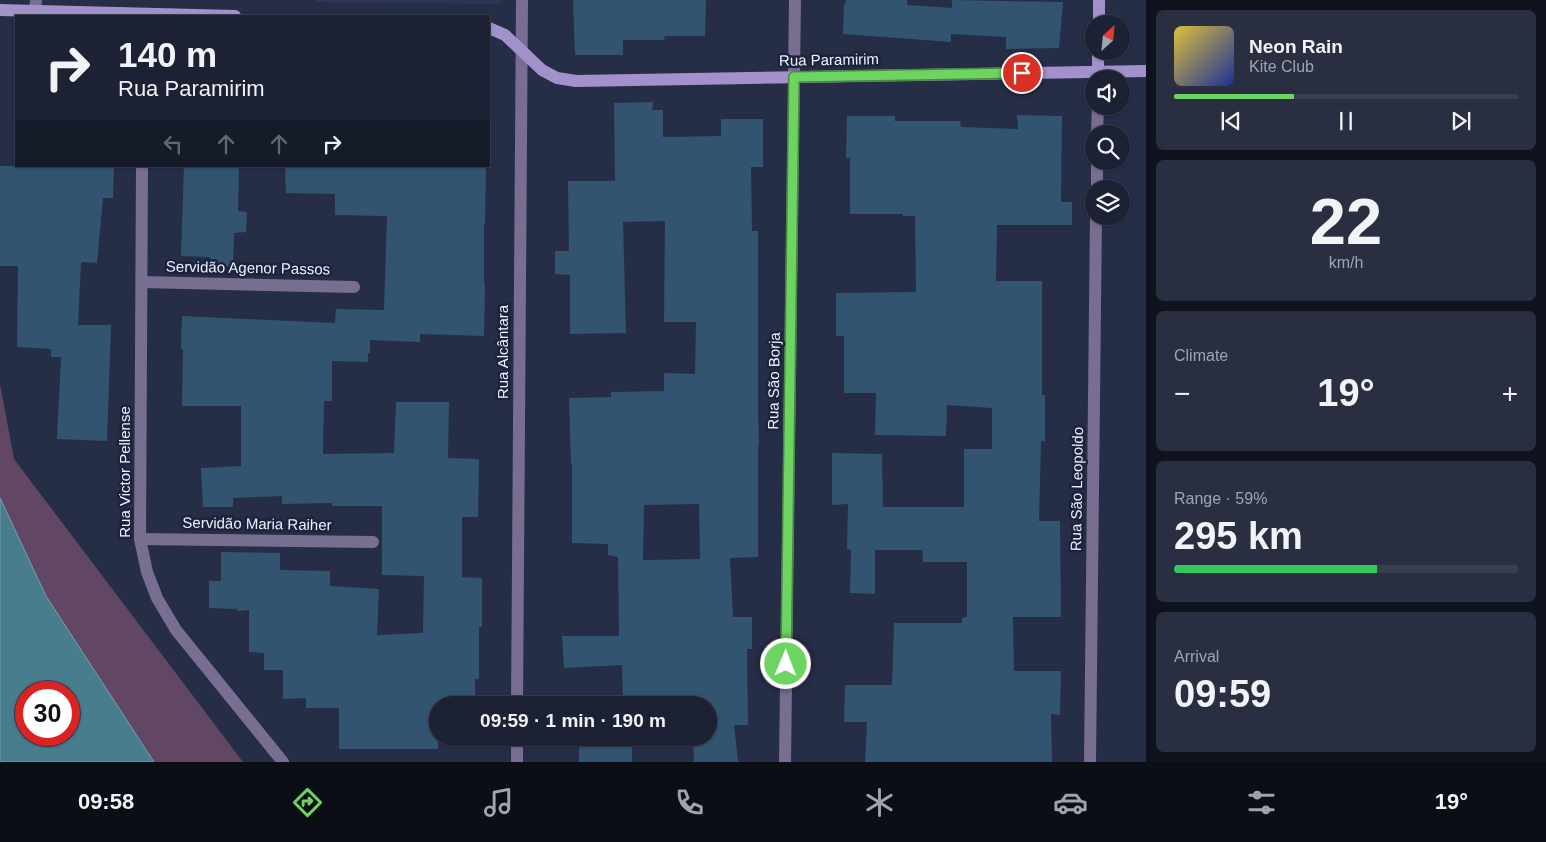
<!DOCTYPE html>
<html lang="en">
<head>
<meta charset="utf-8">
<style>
	:root { --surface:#1c2234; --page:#292f40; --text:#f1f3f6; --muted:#a0a4ac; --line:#3a3f4f; --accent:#6dd361 }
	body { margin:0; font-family:Helvetica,sans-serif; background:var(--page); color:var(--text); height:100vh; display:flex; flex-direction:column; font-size:19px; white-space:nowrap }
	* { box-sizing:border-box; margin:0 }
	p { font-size:16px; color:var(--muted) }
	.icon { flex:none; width:28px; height:28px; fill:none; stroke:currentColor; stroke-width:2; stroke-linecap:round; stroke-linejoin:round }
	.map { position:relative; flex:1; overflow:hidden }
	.side { display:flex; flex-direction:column; gap:10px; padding:10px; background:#0f131d; width:400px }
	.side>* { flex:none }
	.hud { position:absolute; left:15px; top:15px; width:475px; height:152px; border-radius:0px; box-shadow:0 1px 4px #0004,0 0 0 1px var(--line); background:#1c2234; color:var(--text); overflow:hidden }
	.needle { width:32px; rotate:27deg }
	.controls { position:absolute; left:1085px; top:15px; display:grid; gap:10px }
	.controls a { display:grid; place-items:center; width:45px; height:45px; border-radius:50%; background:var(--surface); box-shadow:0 1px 4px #0004,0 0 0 1px var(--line); font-size:25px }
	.speed { position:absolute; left:15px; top:681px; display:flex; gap:10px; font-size:25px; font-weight:700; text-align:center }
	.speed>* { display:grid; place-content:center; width:65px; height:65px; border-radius:50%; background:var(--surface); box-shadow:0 1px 4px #0004,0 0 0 1px var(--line); line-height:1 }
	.speed .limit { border:8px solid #d22; background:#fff; color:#111 }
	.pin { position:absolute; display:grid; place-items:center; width:42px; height:42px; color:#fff; margin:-21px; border:2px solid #fff; border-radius:50%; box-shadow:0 1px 5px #0007 }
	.me { position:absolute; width:55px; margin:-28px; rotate:1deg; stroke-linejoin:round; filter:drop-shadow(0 0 4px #0008) }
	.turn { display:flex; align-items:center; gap:18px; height:105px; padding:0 20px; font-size:22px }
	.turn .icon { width:65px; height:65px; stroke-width:2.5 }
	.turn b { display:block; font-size:35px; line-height:42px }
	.lanes { display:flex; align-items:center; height:48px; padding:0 20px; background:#0003; justify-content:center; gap:25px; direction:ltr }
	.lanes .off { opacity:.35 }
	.big { font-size:38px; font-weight:600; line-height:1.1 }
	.side .widget { flex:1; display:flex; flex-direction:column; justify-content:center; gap:8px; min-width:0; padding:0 18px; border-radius:8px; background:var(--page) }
	.side .dial { align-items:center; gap:0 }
	.dial b { font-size:65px; line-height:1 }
	.song { display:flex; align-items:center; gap:15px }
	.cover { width:60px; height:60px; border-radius:8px; background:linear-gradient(135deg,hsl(50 70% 55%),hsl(230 70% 35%)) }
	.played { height:5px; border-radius:2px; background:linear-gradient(90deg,var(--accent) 35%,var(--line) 35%) }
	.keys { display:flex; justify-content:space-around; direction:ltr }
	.heat { display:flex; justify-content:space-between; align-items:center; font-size:28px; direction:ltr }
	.charge { height:8px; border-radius:4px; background:linear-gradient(90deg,#34c759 59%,var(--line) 0) }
	.trip { position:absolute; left:429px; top:696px; width:288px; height:50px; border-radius:25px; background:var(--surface); box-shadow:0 1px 4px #0004,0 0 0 1px var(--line); font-weight:600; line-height:50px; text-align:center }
	.menu { display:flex; height:80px; justify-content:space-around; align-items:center; background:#0b0e15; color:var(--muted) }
	.menu .icon { width:35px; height:35px }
	.menu .selected { color:var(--accent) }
	.menu b { font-size:22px; color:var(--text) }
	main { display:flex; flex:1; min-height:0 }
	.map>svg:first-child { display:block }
	.built { fill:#2d3656 }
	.green { fill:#614763 }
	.water { fill:#487d8e; stroke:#7aa0b0; fill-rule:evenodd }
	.building { fill:#335471; fill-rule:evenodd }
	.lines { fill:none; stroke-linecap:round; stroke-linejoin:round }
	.street { stroke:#786e91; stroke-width:12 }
	.secondary { stroke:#a291ca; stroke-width:12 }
	.route-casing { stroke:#47893f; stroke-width:12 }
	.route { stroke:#6dd361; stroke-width:9 }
	.labels { text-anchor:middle; stroke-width:5; stroke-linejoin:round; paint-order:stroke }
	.street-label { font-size:15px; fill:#edf1ff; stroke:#1c233c }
</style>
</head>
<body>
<main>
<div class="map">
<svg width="1146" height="762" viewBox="0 0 1146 762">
	<rect width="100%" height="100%" fill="#262d46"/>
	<polygon class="built" points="315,0 504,0 499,4 315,2"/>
	<polygon class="green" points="0,384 14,459 243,762 154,762 46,596 0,498"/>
	<path class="water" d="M0 498 46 596 154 762H0ZM26 692H69V735H26Z"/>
	<g class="building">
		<polygon points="573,0 706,0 705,36 665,36 664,40 623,40 623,55 575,55"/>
		<polygon points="846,0 907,0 907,5 952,8 952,0 1063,2 1059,48 1006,49 1006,37 951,34 951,42 843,34 844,4 845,4"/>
		<path d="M653 102 652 110H663V137L721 136V119H763V167H751L752 231H758V414L759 445H758V557L730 558 733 617H752V649H747L748 725H734L738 762H694L693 738H708V705H691V702H623L622 665 564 668 562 636H619L618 557 608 555V544L572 543V464H571L569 398 611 397V392L664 391V373L695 374 696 322H664L665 221 623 222 626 333 570 334V275L555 274V251H569L568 181H615L614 103ZM699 504 700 559 643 560 644 505Z"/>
		<polygon points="1017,115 1062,116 1061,202 1072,202 1072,225 997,225 996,281 1042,281 1042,395 1045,395 1045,441 1041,441 1039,521 1060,521 1061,617 1013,617 1014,671 1061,671 1060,715 1051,714 1052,762 865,762 867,722 844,722 845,685 892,685 894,623 962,623 962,618 967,617 967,562 923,562 922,550 875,550 875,594 850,593 851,550 847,549 848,504 832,505 832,453 882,454 883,507 964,507 964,449 992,449 992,408 947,405 946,436 875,435 876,393 844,393 844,336 836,336 836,293 916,292 915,216 903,216 903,214 850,214 850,158 846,158 847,116 895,116 895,121 960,121 961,127 1018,129"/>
		<polygon points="0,166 114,166 113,198 103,198 97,263 81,262 78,325 111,325 107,441 57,439 61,357 51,357 51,349 17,347 18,266 0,266"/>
		<polygon points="184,166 239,166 238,211 247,212 246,232 234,233 233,267 210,267 210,257 181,256"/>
		<polygon points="285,166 486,166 485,224 484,224 484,284 485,284 484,336 420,334 420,342 370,340 370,353 368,353 368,362 332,361 332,401 324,401 323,454 394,453 396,402 449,402 448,458 479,459 478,517 462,517 462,577 482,578 482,627 479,627 479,679 475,679 475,705 438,705 438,749 339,749 339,708 306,708 306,698 283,699 283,670 264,670 264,653 249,652 249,610 237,611 237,609 209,608 209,581 221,581 221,552 280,553 280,570 330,571 330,586 379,589 377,635 423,633 424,576 382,575 382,506 332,506 332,503 282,504 282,496 233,498 233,507 203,507 201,468 241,466 241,406 182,406 183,349 181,349 182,316 335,323 336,309 384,310 387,216 335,215 335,194 286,193"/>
		<rect x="579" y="738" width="53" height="24"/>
	</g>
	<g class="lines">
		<g class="street">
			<polyline points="35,11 36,0"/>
			<polyline points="1097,134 1098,106"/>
			<polyline points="142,166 140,539 147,572 157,598 176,630 283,762"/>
			<polyline points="1097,189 1097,161"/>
			<polyline points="142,282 354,287"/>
			<polyline points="140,539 373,542"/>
			<polyline points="517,705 522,0"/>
			<polyline points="517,762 517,738"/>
			<polyline points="785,762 795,0"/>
			<polyline points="1090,762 1096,216"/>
		</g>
		<g class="secondary">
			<polyline points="0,10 235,16"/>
			<polyline points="1099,24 1099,0"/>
			<polyline points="489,28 505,35 542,70 557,78 576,81 1146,71"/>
			<polyline points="1098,72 1098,51"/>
		</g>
	</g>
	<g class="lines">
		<defs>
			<polyline id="route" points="786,664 794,77 1022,73"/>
		</defs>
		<use href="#route" class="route-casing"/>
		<use href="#route" class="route"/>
	</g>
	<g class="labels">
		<g class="street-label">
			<text transform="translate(829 60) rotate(-1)" y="5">Rua Paramirim</text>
			<text transform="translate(248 268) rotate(1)" y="5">Servidão Agenor Passos</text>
			<text transform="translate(503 352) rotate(-90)" y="5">Rua Alcântara</text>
			<text transform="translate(774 381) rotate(-89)" y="5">Rua São Borja</text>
			<text transform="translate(125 472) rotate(-90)" y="5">Rua Victor Pellense</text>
			<text transform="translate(1077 489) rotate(-89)" y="5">Rua São Leopoldo</text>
			<text transform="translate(257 524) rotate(1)" y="5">Servidão Maria Raiher</text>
		</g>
	</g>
</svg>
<div class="controls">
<a><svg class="needle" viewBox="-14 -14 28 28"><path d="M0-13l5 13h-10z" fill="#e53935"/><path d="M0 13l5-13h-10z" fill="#a0a4ac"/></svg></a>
<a><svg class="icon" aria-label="sound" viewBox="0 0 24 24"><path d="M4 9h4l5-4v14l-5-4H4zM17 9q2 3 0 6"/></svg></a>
<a><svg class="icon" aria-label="search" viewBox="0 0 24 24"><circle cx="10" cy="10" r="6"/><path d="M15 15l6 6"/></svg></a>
<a><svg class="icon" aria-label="layers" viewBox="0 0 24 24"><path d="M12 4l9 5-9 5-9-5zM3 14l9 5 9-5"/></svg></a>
</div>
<div class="speed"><div class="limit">30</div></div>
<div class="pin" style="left:1022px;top:73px;background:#d93025"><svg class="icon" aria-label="arrive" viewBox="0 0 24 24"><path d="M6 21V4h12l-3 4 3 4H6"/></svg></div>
<svg class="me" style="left:786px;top:664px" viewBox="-20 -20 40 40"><circle r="17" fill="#6dd361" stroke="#fff" stroke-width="3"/><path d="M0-11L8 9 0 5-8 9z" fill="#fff"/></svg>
<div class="trip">09:59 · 1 min · 190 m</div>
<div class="hud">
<div class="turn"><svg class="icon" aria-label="right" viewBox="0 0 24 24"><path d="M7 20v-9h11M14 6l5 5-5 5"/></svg><div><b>140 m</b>Rua Paramirim</div></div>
<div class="lanes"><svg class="icon off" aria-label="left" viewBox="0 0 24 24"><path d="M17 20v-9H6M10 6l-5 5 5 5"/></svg><svg class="icon off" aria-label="ahead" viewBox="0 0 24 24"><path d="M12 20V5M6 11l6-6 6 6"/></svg><svg class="icon off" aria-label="ahead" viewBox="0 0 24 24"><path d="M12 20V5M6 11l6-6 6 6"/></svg><svg class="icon" aria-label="right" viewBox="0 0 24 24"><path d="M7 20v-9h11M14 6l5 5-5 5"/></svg></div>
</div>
</div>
<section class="side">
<div class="widget">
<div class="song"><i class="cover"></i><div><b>Neon Rain</b><p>Kite Club</p></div></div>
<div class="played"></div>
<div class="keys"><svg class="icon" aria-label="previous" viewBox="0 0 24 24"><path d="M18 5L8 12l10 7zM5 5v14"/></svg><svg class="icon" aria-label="pause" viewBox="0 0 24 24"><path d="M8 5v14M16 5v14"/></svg><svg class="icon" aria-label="next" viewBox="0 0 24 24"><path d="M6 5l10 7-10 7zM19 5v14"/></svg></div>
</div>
<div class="widget dial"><b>22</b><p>km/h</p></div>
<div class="widget"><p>Climate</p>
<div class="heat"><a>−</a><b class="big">19°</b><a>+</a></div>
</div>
<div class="widget"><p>Range · 59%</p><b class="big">295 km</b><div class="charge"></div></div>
<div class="widget"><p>Arrival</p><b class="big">09:59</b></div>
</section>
</main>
<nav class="menu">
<b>09:58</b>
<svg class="icon selected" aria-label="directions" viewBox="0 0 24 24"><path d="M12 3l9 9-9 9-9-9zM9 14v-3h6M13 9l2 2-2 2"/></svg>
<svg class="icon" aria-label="music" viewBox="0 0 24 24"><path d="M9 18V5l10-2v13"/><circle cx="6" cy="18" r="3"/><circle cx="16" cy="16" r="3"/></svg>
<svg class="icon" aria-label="phone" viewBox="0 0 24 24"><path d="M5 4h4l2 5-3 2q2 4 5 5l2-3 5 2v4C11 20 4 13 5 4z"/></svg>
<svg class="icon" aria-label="climate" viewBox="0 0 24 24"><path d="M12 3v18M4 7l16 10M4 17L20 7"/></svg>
<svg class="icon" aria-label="car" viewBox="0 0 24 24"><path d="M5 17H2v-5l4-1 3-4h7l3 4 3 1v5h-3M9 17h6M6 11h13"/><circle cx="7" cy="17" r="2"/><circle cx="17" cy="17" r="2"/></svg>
<svg class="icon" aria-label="filters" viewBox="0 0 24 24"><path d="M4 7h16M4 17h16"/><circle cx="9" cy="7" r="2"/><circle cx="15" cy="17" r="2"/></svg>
<b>19°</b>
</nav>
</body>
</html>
